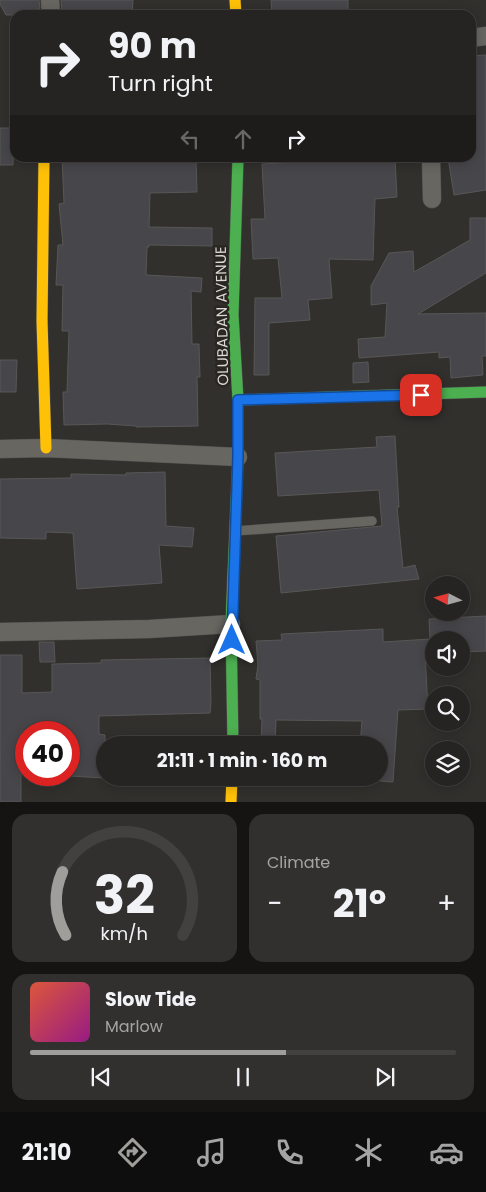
<!DOCTYPE html>
<html lang="en">
<head>
<meta charset="utf-8">
<style>
	:root { --surface:#262422; --page:#32302f; --text:#f1f3f6; --muted:#a4a4a5; --line:#424140; --accent:#a09e9b }
	body { margin:0; font-family:Poppins,sans-serif; background:var(--page); color:var(--text); height:100vh; display:flex; flex-direction:column; font-size:19px; white-space:nowrap }
	* { box-sizing:border-box; margin:0 }
	p { font-size:16px; color:var(--muted) }
	.icon { flex:none; width:28px; height:28px; fill:none; stroke:currentColor; stroke-width:2; stroke-linecap:round; stroke-linejoin:round }
	.map { position:relative; height:802px; overflow:hidden }
	.sheet { display:flex; flex-direction:column; gap:12px; padding:12px; background:#151413; flex:1 }
	.sheet>* { flex:none }
	.top-card { position:absolute; left:10px; top:10px; width:466px; height:152px; border-radius:15px; box-shadow:0 2px 12px #0003,0 0 0 1px var(--line); background:#262422; color:var(--text); overflow:hidden }
	.needle { width:32px; rotate:276deg }
	.tools { position:absolute; left:425px; top:576px; display:grid; gap:10px }
	.tools a { display:grid; place-items:center; width:45px; height:45px; border-radius:50%; background:var(--surface); box-shadow:0 2px 12px #0003,0 0 0 1px var(--line); font-size:25px }
	.speed { position:absolute; left:15px; top:721px; display:flex; gap:10px; font-size:25px; font-weight:700; text-align:center }
	.speed>* { display:grid; place-content:center; width:65px; height:65px; border-radius:50%; background:var(--surface); box-shadow:0 2px 12px #0003,0 0 0 1px var(--line); line-height:1 }
	.speed .limit { border:8px solid #d22; background:#fff; color:#111 }
	.pin { position:absolute; display:grid; place-items:center; width:42px; height:42px; color:#fff; margin:-21px; border-radius:10px; box-shadow:0 2px 8px #0006 }
	.me { position:absolute; width:55px; margin:-28px; rotate:0deg; stroke-linejoin:round; filter:drop-shadow(0 0 4px #0008) }
	.turn { display:flex; align-items:center; gap:18px; height:105px; padding:0 15px; font-size:22px }
	.turn .icon { width:65px; height:65px; stroke-width:2.5 }
	.turn b { display:block; font-size:35px; line-height:42px }
	.lanes { display:flex; align-items:center; height:48px; padding:0 15px; background:#0003; justify-content:center; gap:25px; direction:ltr }
	.lanes .off { opacity:.35 }
	.big { font-size:38px; font-weight:700; line-height:1.1 }
	.sheet .card { flex:1; display:flex; flex-direction:column; justify-content:center; gap:8px; min-width:0; padding:0 18px; border-radius:15px; background:var(--page) }
	.sheet .dial { align-items:center; gap:0 }
	.dial svg { height:130px; overflow:visible; fill:none; stroke:var(--line); stroke-width:7; stroke-linecap:round; text-anchor:middle }
	.dial text { fill:var(--text); stroke:none }
	.song { display:flex; align-items:center; gap:15px }
	.cover { width:60px; height:60px; border-radius:8px; background:linear-gradient(135deg,hsl(10 70% 55%),hsl(310 70% 35%)) }
	.played { height:5px; border-radius:2px; background:linear-gradient(90deg,var(--accent) 60%,var(--line) 60%) }
	.keys { display:flex; justify-content:space-around; direction:ltr }
	.heat { display:flex; justify-content:space-between; align-items:center; font-size:28px; direction:ltr }
	.sheet .tiles { flex:1; display:grid; gap:12px; grid-template-columns:1fr 1fr }
	.card:last-child { grid-column:span 2 }
	.trip { position:absolute; left:96px; top:736px; width:292px; height:50px; border-radius:25px; background:var(--surface); box-shadow:0 2px 12px #0003,0 0 0 1px var(--line); font-weight:700; line-height:50px; text-align:center }
	.tabs { display:flex; height:80px; justify-content:space-around; align-items:center; background:#0f0e0e; color:var(--muted) }
	.tabs .icon { width:35px; height:35px }
	.tabs .current { color:var(--accent) }
	.tabs b { font-size:22px; color:var(--text) }
	.map>svg:first-child { display:block }
	.building { fill:#47474b; stroke:#585757 }
	.lines { fill:none; stroke-linecap:round; stroke-linejoin:round }
	.lane-casing { stroke:#504f4c; stroke-width:10 }
	.street-casing { stroke:#504f4c; stroke-width:19 }
	.fast-casing { stroke:#504f4c; stroke-width:12 }
	.slow-casing { stroke:#504f4c; stroke-width:12 }
	.lane { stroke:#686661; stroke-width:9 }
	.street { stroke:#686661; stroke-width:18 }
	.fast { stroke:#4caf50; stroke-width:11 }
	.slow { stroke:#ffc107; stroke-width:11 }
	.route-casing { stroke:#114b97; stroke-width:12 }
	.route { stroke:#1a73e8; stroke-width:9 }
	.labels { text-anchor:middle; stroke-width:5; stroke-linejoin:round; paint-order:stroke }
	.street-label { font-size:15px; fill:#dcdad6; stroke:#2a2621 }
</style>
</head>
<body>
<div class="map">
<svg width="486" height="802" viewBox="0 0 486 802">
	<rect width="100%" height="100%" fill="#32302d"/>
	<g class="building">
		<polygon points="0,0 39,0 40,8 27,15 6,15 0,4"/>
		<polygon points="61,0 133,0 132,15 62,15"/>
		<polygon points="271,0 348,0 348,10 293,15 272,15"/>
		<polygon points="486,55 486,190 454,195 448,158 471,158 471,56"/>
		<polygon points="0,128 14,128 13,165 0,165"/>
		<polygon points="62,158 196,158 197,192 150,193 149,227 212,228 212,246 149,245 149,247 147,247 146,275 202,278 201,292 191,291 192,344 199,344 200,377 197,377 198,426 136,427 136,426 107,424 64,425 63,392 67,392 69,331 62,331 63,285 56,285 58,245 63,245 59,204 64,203"/>
		<polygon points="333,158 395,158 397,197 375,199 373,260 329,259 332,298 308,300 310,320 269,323 269,375 254,375 255,298 282,298 278,258 253,259 251,219 265,219 262,164 333,160"/>
		<polygon points="470,218 486,218 486,273 418,314 486,313 486,356 482,356 483,375 451,378 450,357 439,358 439,352 359,358 358,339 385,337 387,303 371,305 371,286 389,253 413,251 414,272 470,240"/>
		<polygon points="0,360 17,360 16,392 0,392"/>
		<polygon points="368,362 369,382 353,383 353,363"/>
		<polygon points="395,436 399,507 397,507 403,568 415,565 419,579 281,593 276,536 382,526 379,490 278,496 275,453 377,447 376,437"/>
		<polygon points="165,472 166,526 194,528 192,547 159,545 162,583 77,589 73,533 46,532 46,539 0,538 0,479 71,478 71,474 126,475 126,473"/>
		<polygon points="486,616 486,651 461,652 461,640 434,640 434,653 425,653 428,709 398,710 393,782 380,781 380,745 360,745 362,721 276,720 275,745 261,745 262,719 260,719 260,680 256,679 258,665 256,641 282,640 281,634 383,629 383,642 430,639 429,619"/>
		<polygon points="39,642 54,642 55,662 40,662"/>
		<polygon points="0,655 22,655 22,693 52,692 52,664 101,663 101,660 210,658 211,702 210,713 99,716 99,734 105,735 105,778 69,776 69,732 21,732 21,802 0,802"/>
	</g>
	<g class="lines">
		<defs>
			<polyline id="lane" points="235,531 372,521"/>
			<g id="street">
				<polyline points="50,0 51,15"/>
				<polyline points="471,38 486,36"/>
				<polyline points="431,158 432,199"/>
				<polyline points="0,449 46,448 238,457"/>
				<polyline points="0,632 149,629 231,624"/>
			</g>
			<g id="fast">
				<polyline points="238,400 486,392"/>
				<polyline points="233,745 231,624 238,457 238,400 233,315 238,158"/>
			</g>
			<g id="slow">
				<polyline points="235,0 236,15"/>
				<polyline points="44,158 42,321 46,448"/>
				<polyline points="231,802 232,778"/>
			</g>
		</defs>
		<use href="#lane" class="lane-casing"/>
		<use href="#street" class="street-casing"/>
		<use href="#fast" class="fast-casing"/>
		<use href="#slow" class="slow-casing"/>
		<use href="#lane" class="lane"/>
		<use href="#street" class="street"/>
		<use href="#fast" class="fast"/>
		<use href="#slow" class="slow"/>
	</g>
	<g class="lines">
		<defs>
			<polyline id="route" points="232,640 238,457 238,400 421,395"/>
		</defs>
		<use href="#route" class="route-casing"/>
		<use href="#route" class="route"/>
	</g>
	<g class="labels">
		<g class="street-label">
			<text transform="translate(222 316) rotate(-91)" y="5">OLUBADAN AVENUE</text>
		</g>
	</g>
</svg>
<div class="tools">
<a><svg class="needle" viewBox="-14 -14 28 28"><path d="M0-13l5 13h-10z" fill="#e53935"/><path d="M0 13l5-13h-10z" fill="#a4a4a5"/></svg></a>
<a><svg class="icon" aria-label="sound" viewBox="0 0 24 24"><path d="M4 9h4l5-4v14l-5-4H4zM17 9q2 3 0 6"/></svg></a>
<a><svg class="icon" aria-label="search" viewBox="0 0 24 24"><circle cx="10" cy="10" r="6"/><path d="M15 15l6 6"/></svg></a>
<a><svg class="icon" aria-label="layers" viewBox="0 0 24 24"><path d="M12 4l9 5-9 5-9-5zM3 14l9 5 9-5"/></svg></a>
</div>
<div class="speed"><div class="limit">40</div></div>
<div class="pin" style="left:421px;top:395px;background:#d93025"><svg class="icon" aria-label="arrive" viewBox="0 0 24 24"><path d="M6 21V4h12l-3 4 3 4H6"/></svg></div>
<svg class="me" style="left:232px;top:640px" viewBox="-20 -20 40 40"><path d="M0-17L14 15 0 8-14 15z" fill="#1a73e8" stroke="#fff" stroke-width="4"/></svg>
<div class="trip">21:11 · 1 min · 160 m</div>
<div class="top-card">
<div class="turn"><svg class="icon" aria-label="right" viewBox="0 0 24 24"><path d="M7 20v-9h11M14 6l5 5-5 5"/></svg><div><b>90 m</b>Turn right</div></div>
<div class="lanes"><svg class="icon off" aria-label="left" viewBox="0 0 24 24"><path d="M17 20v-9H6M10 6l-5 5 5 5"/></svg><svg class="icon off" aria-label="ahead" viewBox="0 0 24 24"><path d="M12 20V5M6 11l6-6 6 6"/></svg><svg class="icon" aria-label="right" viewBox="0 0 24 24"><path d="M7 20v-9h11M14 6l5 5-5 5"/></svg></div>
</div>
</div>
<section class="sheet">
<div class="tiles">
<div class="card dial"><svg viewBox="0 0 100 80">
<path d="M14 69A42 42 0 1 1 86 69"/>
<path d="M14 69A42 42 0 0 1 12 30" stroke="#a09e9b"/>
<text x="50" y="56" font-size="32" font-weight="700">32</text>
<text x="50" y="72" font-size="11">km/h</text>
</svg></div>
<div class="card"><p>Climate</p>
<div class="heat"><a>−</a><b class="big">21°</b><a>+</a></div>
</div>
<div class="card">
<div class="song"><i class="cover"></i><div><b>Slow Tide</b><p>Marlow</p></div></div>
<div class="played"></div>
<div class="keys"><svg class="icon" aria-label="previous" viewBox="0 0 24 24"><path d="M18 5L8 12l10 7zM5 5v14"/></svg><svg class="icon" aria-label="pause" viewBox="0 0 24 24"><path d="M8 5v14M16 5v14"/></svg><svg class="icon" aria-label="next" viewBox="0 0 24 24"><path d="M6 5l10 7-10 7zM19 5v14"/></svg></div>
</div>
</div>
</section>
<nav class="tabs">
<b>21:10</b>
<svg class="icon current" aria-label="directions" viewBox="0 0 24 24"><path d="M12 3l9 9-9 9-9-9zM9 14v-3h6M13 9l2 2-2 2"/></svg>
<svg class="icon" aria-label="music" viewBox="0 0 24 24"><path d="M9 18V5l10-2v13"/><circle cx="6" cy="18" r="3"/><circle cx="16" cy="16" r="3"/></svg>
<svg class="icon" aria-label="phone" viewBox="0 0 24 24"><path d="M5 4h4l2 5-3 2q2 4 5 5l2-3 5 2v4C11 20 4 13 5 4z"/></svg>
<svg class="icon" aria-label="climate" viewBox="0 0 24 24"><path d="M12 3v18M4 7l16 10M4 17L20 7"/></svg>
<svg class="icon" aria-label="car" viewBox="0 0 24 24"><path d="M5 17H2v-5l4-1 3-4h7l3 4 3 1v5h-3M9 17h6M6 11h13"/><circle cx="7" cy="17" r="2"/><circle cx="17" cy="17" r="2"/></svg>
</nav>
</body>
</html>
